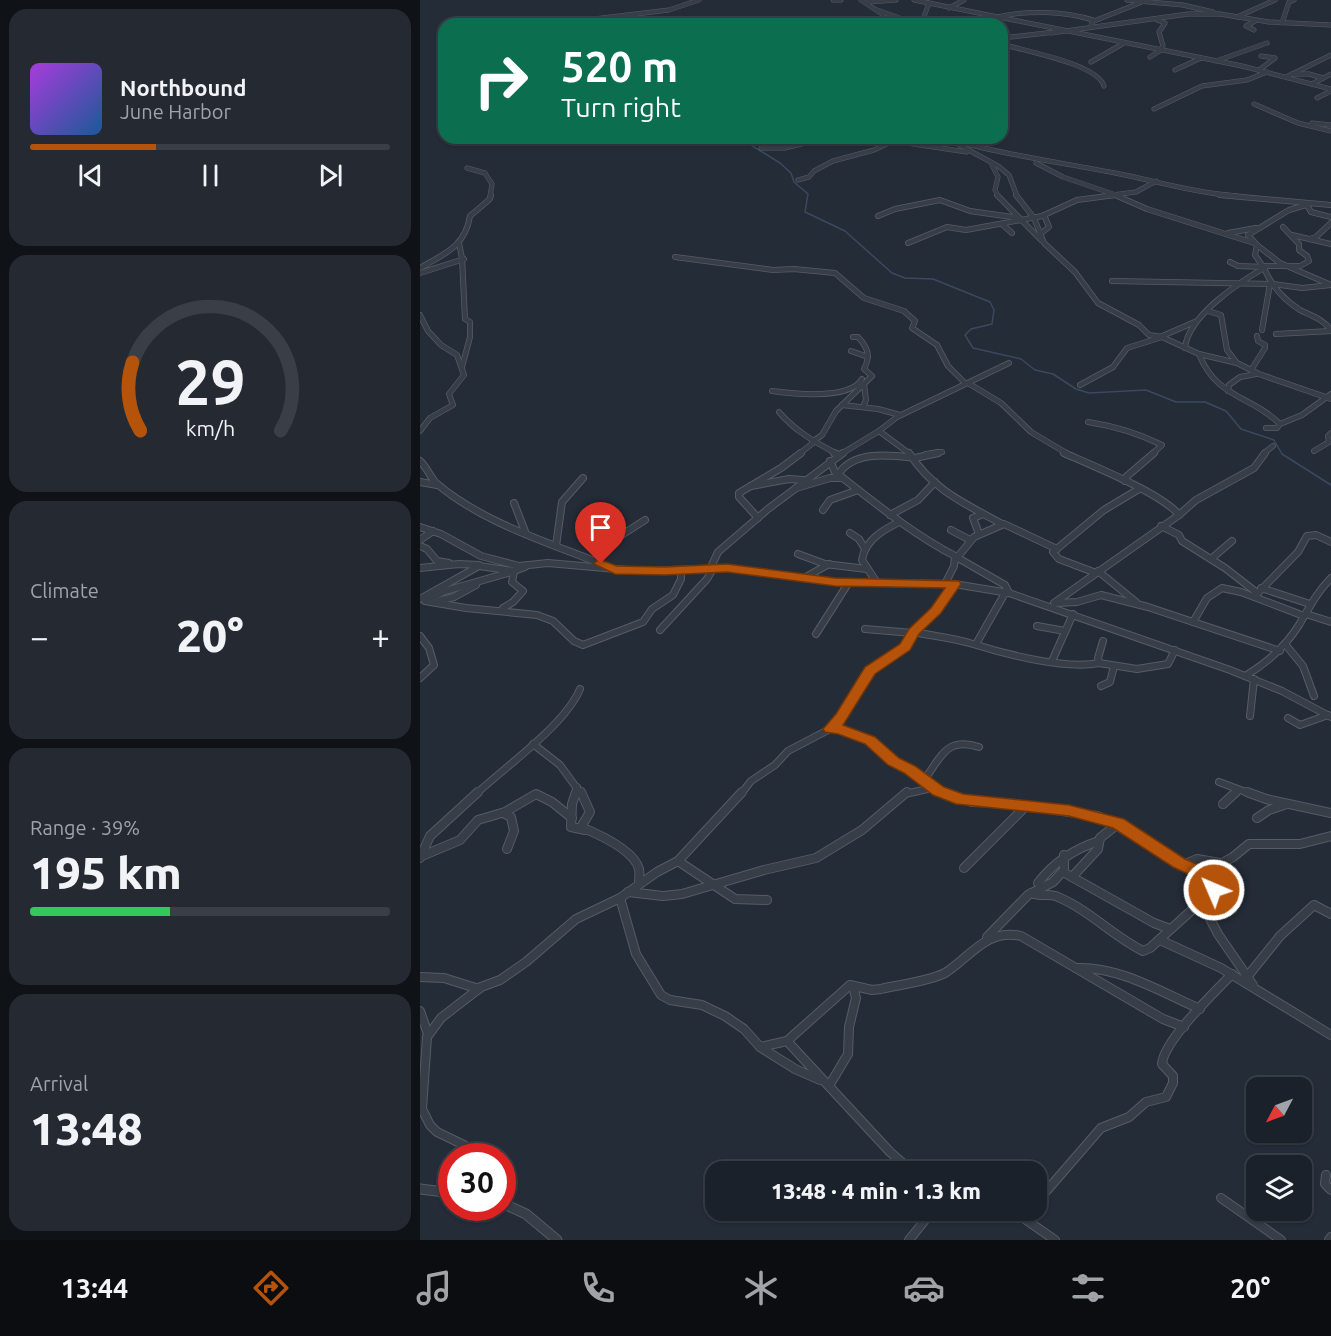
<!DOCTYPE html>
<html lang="en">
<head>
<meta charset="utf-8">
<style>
	:root { --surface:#1b212a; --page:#242932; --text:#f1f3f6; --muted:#a0a3a8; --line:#393e47; --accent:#b45309 }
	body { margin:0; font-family:Ubuntu,sans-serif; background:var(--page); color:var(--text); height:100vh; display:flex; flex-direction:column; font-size:22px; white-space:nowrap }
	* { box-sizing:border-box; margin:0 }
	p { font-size:20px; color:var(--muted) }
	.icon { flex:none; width:33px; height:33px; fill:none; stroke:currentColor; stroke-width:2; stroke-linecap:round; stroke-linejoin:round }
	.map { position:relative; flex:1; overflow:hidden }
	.side { display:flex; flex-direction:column; gap:9px; padding:9px; background:#0f1217; width:420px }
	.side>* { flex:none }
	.banner { position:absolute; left:18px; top:18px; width:570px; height:126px; border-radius:18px; box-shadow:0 2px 4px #0004,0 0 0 2px var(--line); background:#0b6e4f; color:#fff; overflow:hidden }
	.needle { width:39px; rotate:229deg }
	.buttons { position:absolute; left:826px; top:1077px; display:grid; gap:12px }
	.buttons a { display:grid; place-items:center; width:66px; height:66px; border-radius:12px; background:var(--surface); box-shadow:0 2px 4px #0004,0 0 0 2px var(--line); font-size:30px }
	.speed { position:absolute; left:18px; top:1143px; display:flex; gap:12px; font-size:30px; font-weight:700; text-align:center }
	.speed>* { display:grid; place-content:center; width:78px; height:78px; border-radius:50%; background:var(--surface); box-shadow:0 2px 4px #0004,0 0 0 2px var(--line); line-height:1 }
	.speed .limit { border:9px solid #d22; background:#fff; color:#111 }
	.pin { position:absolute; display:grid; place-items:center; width:51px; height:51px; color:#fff; margin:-62px -26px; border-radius:50% 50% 50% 0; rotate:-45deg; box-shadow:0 0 6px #0007 }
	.pin .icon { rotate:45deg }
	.me { position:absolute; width:66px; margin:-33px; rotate:315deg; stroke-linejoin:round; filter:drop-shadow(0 0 4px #0008) }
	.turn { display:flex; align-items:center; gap:21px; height:126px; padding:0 24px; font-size:27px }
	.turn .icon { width:78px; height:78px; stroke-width:2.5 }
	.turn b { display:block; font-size:42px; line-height:51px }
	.big { font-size:45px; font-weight:800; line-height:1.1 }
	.side .tile { flex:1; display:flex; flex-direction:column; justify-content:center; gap:9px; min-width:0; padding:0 21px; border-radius:18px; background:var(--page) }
	.side .dial { align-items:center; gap:0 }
	.dial svg { height:156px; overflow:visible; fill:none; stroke:var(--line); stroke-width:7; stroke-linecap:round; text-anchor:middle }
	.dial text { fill:var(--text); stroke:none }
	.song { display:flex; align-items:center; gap:18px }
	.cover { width:72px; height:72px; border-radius:9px; background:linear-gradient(135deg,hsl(280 70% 55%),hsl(210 70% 35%)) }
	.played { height:6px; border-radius:3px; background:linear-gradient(90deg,var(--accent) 35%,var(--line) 35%) }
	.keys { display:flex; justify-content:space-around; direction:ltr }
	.heat { display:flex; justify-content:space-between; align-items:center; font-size:33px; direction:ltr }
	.charge { height:9px; border-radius:4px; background:linear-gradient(90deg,#34c759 39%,var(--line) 0) }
	.trip { position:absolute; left:285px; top:1161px; width:342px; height:60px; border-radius:18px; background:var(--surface); box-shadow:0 2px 4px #0004,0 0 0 2px var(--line); font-weight:800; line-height:60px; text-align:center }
	.tab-bar { display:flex; height:96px; justify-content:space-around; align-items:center; background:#0b0d11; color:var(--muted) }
	.tab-bar .icon { width:42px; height:42px }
	.tab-bar .current { color:var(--accent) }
	.tab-bar b { font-size:27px; color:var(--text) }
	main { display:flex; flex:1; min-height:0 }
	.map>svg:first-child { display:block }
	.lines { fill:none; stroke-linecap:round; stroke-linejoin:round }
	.stream { stroke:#3b495f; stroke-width:1.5 }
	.minor-far3-casing { stroke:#565c66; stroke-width:5 }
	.minor-far2-casing { stroke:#565c66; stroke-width:6 }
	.minor-far1-casing { stroke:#565c66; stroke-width:8 }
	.minor-casing { stroke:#565c66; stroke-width:10 }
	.tertiary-far1-casing { stroke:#565c66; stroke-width:5 }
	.tertiary-casing { stroke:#565c66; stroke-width:11 }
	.minor-far3 { stroke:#383e48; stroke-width:4 }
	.minor-far2 { stroke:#383e48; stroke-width:4.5 }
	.minor-far1 { stroke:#383e48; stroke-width:6 }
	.minor { stroke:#383e48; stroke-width:8 }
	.tertiary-far1 { stroke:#383e48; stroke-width:4 }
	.tertiary { stroke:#383e48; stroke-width:9 }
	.route { fill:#b45309; stroke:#753606; stroke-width:1.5 }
</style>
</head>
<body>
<main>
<section class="side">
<div class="tile">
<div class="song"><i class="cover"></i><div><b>Northbound</b><p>June Harbor</p></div></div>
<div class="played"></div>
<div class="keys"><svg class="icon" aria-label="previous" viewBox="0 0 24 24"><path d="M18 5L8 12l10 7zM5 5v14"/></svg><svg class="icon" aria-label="pause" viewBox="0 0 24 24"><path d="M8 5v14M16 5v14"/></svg><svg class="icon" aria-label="next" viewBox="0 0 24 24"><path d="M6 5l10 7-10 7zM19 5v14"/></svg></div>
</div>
<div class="tile dial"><svg viewBox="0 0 100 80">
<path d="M14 69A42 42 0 1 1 86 69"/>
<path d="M14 69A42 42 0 0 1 10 34" stroke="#b45309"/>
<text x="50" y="56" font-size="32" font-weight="700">29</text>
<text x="50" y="72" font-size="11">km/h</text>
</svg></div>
<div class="tile"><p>Climate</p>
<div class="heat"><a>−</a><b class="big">20°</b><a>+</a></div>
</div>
<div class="tile"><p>Range · 39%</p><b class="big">195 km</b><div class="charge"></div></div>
<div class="tile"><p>Arrival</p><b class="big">13:48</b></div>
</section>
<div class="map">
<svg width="911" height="1240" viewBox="0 0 911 1240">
	<rect width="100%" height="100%" fill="#242c38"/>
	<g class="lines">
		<polyline class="stream" points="325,138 326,142 360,163 371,173 374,182 388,194 385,212 425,231 472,273 485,278 513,279 570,302 574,310 572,324 551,329 545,335 553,348 601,359 615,370 633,374 656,389 669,393 726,390 756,402 785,402 806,411 821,429 854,440 862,454 911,485"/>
		<defs>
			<g id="minor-far3">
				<polyline points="413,0 421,0"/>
				<polyline points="441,0 462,14 468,24"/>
				<polyline points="707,0 763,5 793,12"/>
				<polyline points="447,2 476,0"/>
				<polyline points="529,8 544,0"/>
				<polyline points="457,10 488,21 503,20"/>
				<path d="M578 17C608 10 644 11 673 20L671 26"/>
				<polyline points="817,17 855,0"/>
				<polyline points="174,19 249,10 279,0"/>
				<polyline points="737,20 745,23 739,32 743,46 740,50"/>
				<polyline points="524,21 524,24"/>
				<polyline points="674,21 722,2"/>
				<polyline points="502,22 509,3"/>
				<polyline points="862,23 869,2 874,0"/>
				<polyline points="834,30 826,26 835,21"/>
				<polyline points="631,33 768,14 800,14 849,22 911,25"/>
				<polyline points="582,38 635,32"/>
				<path d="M582 44C604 51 678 64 684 86"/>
				<polyline points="730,57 741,50"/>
				<polyline points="796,61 847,43"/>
				<polyline points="671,62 704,43"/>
				<polyline points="755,70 781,58"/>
				<polyline points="839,70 855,58 841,56"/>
				<polyline points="872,74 889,74 903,78"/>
				<polyline points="866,77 911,55"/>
				<polyline points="892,84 911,74"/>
				<polyline points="897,98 911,91"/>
				<polyline points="834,104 878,123 911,131"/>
				<polyline points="734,109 782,86 827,80 847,72"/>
				<polyline points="892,123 911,125"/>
				<path d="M524 138C580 154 638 162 695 173 736 181 775 193 817 196"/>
				<polyline points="534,142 578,166 589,175 597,196"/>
				<polyline points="341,148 365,148 406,138"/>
				<polyline points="571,163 578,177 575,190 578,196"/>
				<polyline points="616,163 643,177 699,196"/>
				<polyline points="47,168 65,173 72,184 70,196"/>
				<polyline points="378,180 389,177 394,171 413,161 454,150 473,141 547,152"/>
				<polyline points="684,196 716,192 736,181"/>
			</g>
			<g id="minor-far2">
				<polyline points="577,195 621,240"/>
				<polyline points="596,195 614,218 624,243 655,272 678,303 719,325 729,335 742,337 779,354 817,363 839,374 911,399"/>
				<polyline points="695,195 727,209 834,243"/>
				<polyline points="800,195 911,205"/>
				<polyline points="887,205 891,212 911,217"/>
				<polyline points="458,216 475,209 520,200 550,211 599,218"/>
				<polyline points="601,220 622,216 657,200 695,195"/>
				<polyline points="582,224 592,233"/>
				<polyline points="808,233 836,228"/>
				<polyline points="620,234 629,227 624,215"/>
				<polyline points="872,235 911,244"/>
				<polyline points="890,239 896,237 911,223"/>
				<polyline points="39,243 42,258 45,319 50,322 50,337 42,367"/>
				<polyline points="488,243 527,227 546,230 601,220"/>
				<polyline points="837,245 860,263 909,284"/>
				<polyline points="255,257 353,270 374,269 415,273 444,298 484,311 495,321 492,328 517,345 528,366 545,383"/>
				<polyline points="810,262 818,266 845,267"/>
				<polyline points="844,266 880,266 889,261 887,256 879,250 879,244 863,227"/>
				<path d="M0 268C24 254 45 247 50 216L70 199 71 195"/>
				<path d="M844 268C851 285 864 300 880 310 892 316 905 320 911 331"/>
				<polyline points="0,273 44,259"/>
				<polyline points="692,281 853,284 882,288 911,285"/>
				<polyline points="788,311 801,315 807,350 817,363"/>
				<polyline points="0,315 8,331 21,345 37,355 44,375 29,394 33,405 10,418 0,431"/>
				<polyline points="842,330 850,284"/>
				<polyline points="856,334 911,331"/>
				<polyline points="740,337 777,321"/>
				<path d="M765 348C768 316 818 283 844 268L835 255 837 245 828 235 869 210 886 205"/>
				<polyline points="431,351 448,357"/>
				<path d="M779 354C796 398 832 396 860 424L857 428H846"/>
				<polyline points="831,370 845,348 845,345 838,341 837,336"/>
				<polyline points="548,383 581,403 611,432 648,454"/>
				<polyline points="660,385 693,367 707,348 739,338"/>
				<path d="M352 391C374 394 430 400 442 379"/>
				<polyline points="808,391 809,385 820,377 836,374"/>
				<polyline points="422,405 458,409 480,415"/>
				<polyline points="443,407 446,400 444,384"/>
				<path d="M359 412C375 431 395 442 417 454"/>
				<path d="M668 422C694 426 718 433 742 445L732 454"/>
				<polyline points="860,424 882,415 911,394"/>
				<polyline points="459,431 490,454"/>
				<path d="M392 442 402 435 416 411 452 376 444 369C451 356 448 348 438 337H433"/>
				<polyline points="894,451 909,442 908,436 911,433"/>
				<polyline points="379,454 393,443"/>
				<polyline points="421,454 459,431 477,417 589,363"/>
				<polyline points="506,454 522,452"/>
				<polyline points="843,454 853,446"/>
			</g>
			<g id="minor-far1">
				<polyline points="414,453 419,455"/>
				<path d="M489 453C514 491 544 503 582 524"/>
				<path d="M644 453C671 465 743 494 759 515"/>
				<polyline points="495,458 518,453"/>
				<path d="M0 461C7 467 10 477 16 483 64 524 131 543 189 567"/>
				<path d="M410 461 415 472C454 502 491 533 535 556L534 566 525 584"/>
				<path d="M418 475C433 450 470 455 495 458"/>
				<polyline points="705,481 706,477 734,453"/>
				<polyline points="0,482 17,485"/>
				<polyline points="331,486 369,479 383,480"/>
				<polyline points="376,488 410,478 421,478"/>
				<polyline points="94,503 106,534"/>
				<polyline points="403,510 410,500 438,490"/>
				<polyline points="470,515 498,500 515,482"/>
				<polyline points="338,518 319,497 319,493 361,468 381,453"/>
				<polyline points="741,526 759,535 762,541 805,568 836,592"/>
				<polyline points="0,527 21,534 61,556 99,566 128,563 219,571 307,568 415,582 534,584 589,593 810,670 862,691 911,717"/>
				<polyline points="531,530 550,540"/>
				<polyline points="430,533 439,539 445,549"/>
				<polyline points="559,534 553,518 563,514"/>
				<polyline points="0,540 13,531"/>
				<polyline points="0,546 7,549 17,561 29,563"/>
				<polyline points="136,546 142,502 163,478"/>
				<polyline points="378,554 405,564 447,569"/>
				<polyline points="538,558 585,585 589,593"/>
				<polyline points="536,559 554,537 584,524 637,549"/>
				<polyline points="791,559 812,541"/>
				<polyline points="175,562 186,545 225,520"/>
				<polyline points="291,567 298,552 348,509 423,453"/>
				<polyline points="0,568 39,564 59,565"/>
				<polyline points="678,571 716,602"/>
				<polyline points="676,573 639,559 633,552 684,510 719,489"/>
				<polyline points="384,578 409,564"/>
				<path d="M457 583 442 560C445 540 463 530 479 522"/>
				<polyline points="841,588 890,604"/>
				<polyline points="835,596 878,552 887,536 896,535 911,542"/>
				<polyline points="0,599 59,566 94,571 105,567"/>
				<polyline points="7,600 25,591 91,572"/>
				<polyline points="5,601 46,608 117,615 133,621 154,641 163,645 223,622 232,609 253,595 261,579 261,570"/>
				<polyline points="18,601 34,597 56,585"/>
				<polyline points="634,603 759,515 776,500 834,468 845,453"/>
				<polyline points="636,603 657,602 681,595 728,607 860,651"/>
				<polyline points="83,608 93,602 103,591 92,582 94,571"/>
				<polyline points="886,614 911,622"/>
				<polyline points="773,622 787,598 802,588 821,592 884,616"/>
				<polyline points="617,626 645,631"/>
				<polyline points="445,629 493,633"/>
				<polyline points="240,630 287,579 294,567"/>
				<path d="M494 632C513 636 534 638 553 644 585 654 646 670 679 663"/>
				<polyline points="396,634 429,582"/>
				<polyline points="0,636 9,648 14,665 0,678"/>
				<polyline points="683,641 678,658 679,663 717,669 748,664 755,650"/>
				<polyline points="556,644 585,593"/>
				<polyline points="865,644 883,666 894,696"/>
				<polyline points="632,661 653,614"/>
				<path d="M825 676C847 663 865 647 879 625 889 608 897 592 911 578"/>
				<polyline points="681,686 690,682 694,666"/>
				<polyline points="830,716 834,679"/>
				<polyline points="868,718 880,725 908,715"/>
				<polyline points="411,729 450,670 485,647 494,632 516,610 534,584"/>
				<polyline points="113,744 140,765 161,794"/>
				<path d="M504 780C522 756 526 737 559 747"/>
				<polyline points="799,782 831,794"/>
				<path d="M56 794C86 766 145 725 160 689"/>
				<polyline points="155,794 157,787"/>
				<polyline points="321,794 331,781 355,765 368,751 410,729 420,729 450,740 474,761 526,794"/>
				<polyline points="485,794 512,788"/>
				<polyline points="814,794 818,790"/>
			</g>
			<g id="minor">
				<polyline points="156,792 152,804 151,827 165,830"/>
				<path d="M161 792 170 812 161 827C178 834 214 850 219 869 220 873 219 880 219 884"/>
				<polyline points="524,792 552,802 588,803 677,816 709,829 753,859 785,875 790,874 795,867 813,857 829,844 880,844 911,836"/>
				<polyline points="827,792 846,799 911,813"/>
				<polyline points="803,804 816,792"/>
				<polyline points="83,813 91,817 94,831 87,849"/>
				<polyline points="837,818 849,810 864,805"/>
				<polyline points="2,856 40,840 58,820 85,812 116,794 132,802 152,818"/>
				<polyline points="0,858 10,836 58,792"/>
				<polyline points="258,861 315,899 347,900"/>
				<polyline points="763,865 777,859 800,863"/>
				<polyline points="544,868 606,806"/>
				<polyline points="643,872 734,923 750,929"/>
				<path d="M787 875C796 887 794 890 785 902L789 917 798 934 833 985"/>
				<polyline points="652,877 678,849 680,838 699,823"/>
				<path d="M618 883C634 862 654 849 679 841"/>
				<polyline points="208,892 243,896 262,894 344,870 396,858 442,830 487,792"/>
				<path d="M611 893C621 897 631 893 638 897 669 910 693 936 723 951L730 948 794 890"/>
				<path d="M200 898 216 954 241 995 250 1000 282 1005 305 1016 324 1029 340 1047 367 1041 430 985 452 990 461 989C478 985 510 981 525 973 550 957 567 928 601 936L743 1019 764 1027"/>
				<polyline points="567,937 608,895 633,882 644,870 644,855"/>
				<polyline points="740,940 801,968 911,1035"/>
				<path d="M656 968C699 966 741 992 780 1009"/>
				<polyline points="0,977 24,978 59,989"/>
				<polyline points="827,977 860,936 894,905 911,914"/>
				<polyline points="0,1011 8,1034"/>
				<polyline points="367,1041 470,1152 493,1172"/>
				<polyline points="340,1047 375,1069 400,1080"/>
				<polyline points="409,1086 428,1054 429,1027 436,998 433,986"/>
				<polyline points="56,1156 44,1145 17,1132 10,1125 2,1109 7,1037 21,1018 61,987 80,980 106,962 156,919 200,898 237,872 258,861 322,792"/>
				<polyline points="906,1175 905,1184 911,1190"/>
				<polyline points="82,1189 85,1204"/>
				<polyline points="801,1198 861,1240"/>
				<path d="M616 1203 681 1128 709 1117 726 1102 746 1097 753 1083V1076L742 1064C744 1040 794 993 812 974"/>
				<polyline points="592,1210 635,1240"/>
				<polyline points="489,1240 513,1210"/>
				<polyline points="909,1240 911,1237"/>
			</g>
			<polyline id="tertiary-far1" points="494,0 822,66 911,89"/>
			<g id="tertiary">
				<polyline points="0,1189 32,1193"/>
				<polyline points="82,1203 106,1214 137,1240"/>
			</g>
		</defs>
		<use href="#minor-far3" class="minor-far3-casing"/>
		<use href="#minor-far2" class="minor-far2-casing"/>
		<use href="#minor-far1" class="minor-far1-casing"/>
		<use href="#minor" class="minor-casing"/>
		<use href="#tertiary-far1" class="tertiary-far1-casing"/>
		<use href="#tertiary" class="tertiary-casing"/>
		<use href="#minor-far3" class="minor-far3"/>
		<use href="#minor-far2" class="minor-far2"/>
		<use href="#minor-far1" class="minor-far1"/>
		<use href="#minor" class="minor"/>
		<use href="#tertiary-far1" class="tertiary-far1"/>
		<use href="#tertiary" class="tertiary"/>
	</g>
	<polygon class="route" points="181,560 197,566 245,567 307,564 415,578 539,581 541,584 521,613 499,634 490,650 455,674 423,725 455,737 479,758 495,766 524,787 543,794 649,805 704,819 765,859 793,871 802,885 800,894 794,896 788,894 781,880 753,867 693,828 649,816 536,804 513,795 484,773 468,765 445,744 418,734 405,732 403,729 416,714 445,667 480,644 489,629 511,608 525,588 415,586 307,572 245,575 195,574 174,564 176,561"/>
</svg>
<div class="buttons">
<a><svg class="needle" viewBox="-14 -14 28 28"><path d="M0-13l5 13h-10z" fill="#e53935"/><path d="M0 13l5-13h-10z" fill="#a0a3a8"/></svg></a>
<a><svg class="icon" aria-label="layers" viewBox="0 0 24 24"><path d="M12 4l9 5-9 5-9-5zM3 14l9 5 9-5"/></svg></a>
</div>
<div class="speed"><div class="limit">30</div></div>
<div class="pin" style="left:181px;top:564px;background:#d93025"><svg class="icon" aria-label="arrive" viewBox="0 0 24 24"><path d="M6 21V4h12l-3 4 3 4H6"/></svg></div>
<svg class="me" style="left:794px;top:890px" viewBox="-20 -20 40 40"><circle r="17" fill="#b45309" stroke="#fff" stroke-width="3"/><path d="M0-11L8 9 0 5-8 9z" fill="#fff"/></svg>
<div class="trip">13:48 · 4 min · 1.3 km</div>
<div class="banner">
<div class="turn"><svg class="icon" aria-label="right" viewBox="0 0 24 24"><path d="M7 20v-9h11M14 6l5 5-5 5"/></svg><div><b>520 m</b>Turn right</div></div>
</div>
</div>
</main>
<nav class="tab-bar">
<b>13:44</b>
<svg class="icon current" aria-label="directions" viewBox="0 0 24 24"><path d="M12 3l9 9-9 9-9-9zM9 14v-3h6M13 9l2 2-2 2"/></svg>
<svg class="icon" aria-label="music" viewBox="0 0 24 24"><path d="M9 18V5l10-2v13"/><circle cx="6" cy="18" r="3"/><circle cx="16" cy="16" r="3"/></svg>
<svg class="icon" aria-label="phone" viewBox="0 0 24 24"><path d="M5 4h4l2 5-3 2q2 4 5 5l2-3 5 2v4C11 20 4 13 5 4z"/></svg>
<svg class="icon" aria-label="climate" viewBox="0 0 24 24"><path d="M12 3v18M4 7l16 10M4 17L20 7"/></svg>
<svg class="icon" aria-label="car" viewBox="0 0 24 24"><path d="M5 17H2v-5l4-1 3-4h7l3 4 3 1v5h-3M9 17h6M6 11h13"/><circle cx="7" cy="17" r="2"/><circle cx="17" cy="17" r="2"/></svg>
<svg class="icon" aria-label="filters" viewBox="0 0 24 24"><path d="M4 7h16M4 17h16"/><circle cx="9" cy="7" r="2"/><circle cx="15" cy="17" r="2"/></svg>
<b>20°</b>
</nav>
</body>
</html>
